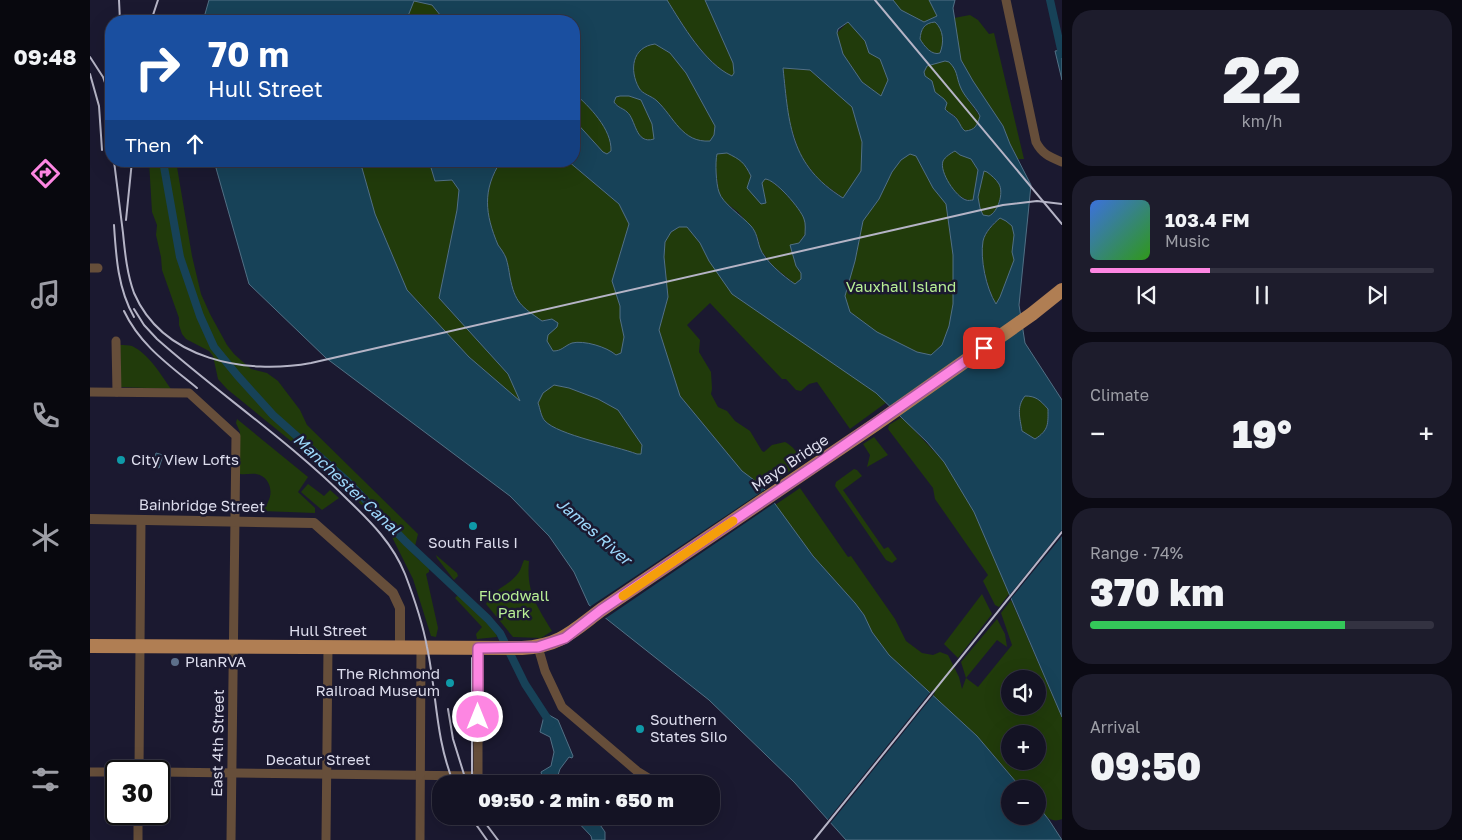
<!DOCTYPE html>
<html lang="en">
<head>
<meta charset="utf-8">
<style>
	:root { --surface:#141324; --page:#1d1c2c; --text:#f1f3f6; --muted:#9d9ea6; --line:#333241; --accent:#fd86e2 }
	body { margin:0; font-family:"Golos Text",sans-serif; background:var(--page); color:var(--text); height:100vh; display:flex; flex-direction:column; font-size:19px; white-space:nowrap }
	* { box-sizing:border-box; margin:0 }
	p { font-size:16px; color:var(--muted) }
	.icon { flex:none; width:28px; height:28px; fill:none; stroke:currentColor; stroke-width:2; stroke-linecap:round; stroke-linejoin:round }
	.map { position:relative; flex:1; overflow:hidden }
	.drawer { display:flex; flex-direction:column; gap:10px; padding:10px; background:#0b0a14; width:400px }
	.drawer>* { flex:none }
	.banner { position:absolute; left:15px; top:15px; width:475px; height:152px; border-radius:20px; box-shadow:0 5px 20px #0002,0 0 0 1px var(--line); background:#1a4fa0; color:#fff; overflow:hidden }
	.buttons { position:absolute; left:911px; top:670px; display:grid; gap:10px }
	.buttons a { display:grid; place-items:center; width:45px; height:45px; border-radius:50%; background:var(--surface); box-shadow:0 5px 20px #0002,0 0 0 1px var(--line); font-size:25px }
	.speed { position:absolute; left:15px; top:760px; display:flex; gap:10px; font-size:25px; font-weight:700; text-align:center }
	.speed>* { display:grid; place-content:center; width:65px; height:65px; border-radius:50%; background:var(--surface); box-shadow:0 5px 20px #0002,0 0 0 1px var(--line); line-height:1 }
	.speed .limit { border:2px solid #111; border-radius:8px; background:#fff; color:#111 }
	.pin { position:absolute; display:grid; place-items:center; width:42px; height:42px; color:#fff; margin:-21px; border-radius:10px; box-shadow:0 2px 8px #0006 }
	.me { position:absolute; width:55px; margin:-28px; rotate:0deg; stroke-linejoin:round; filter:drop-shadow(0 0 4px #0008) }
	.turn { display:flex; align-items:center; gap:18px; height:105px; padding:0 20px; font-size:22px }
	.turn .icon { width:65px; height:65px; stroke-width:2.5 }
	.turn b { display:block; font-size:35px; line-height:42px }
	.then { display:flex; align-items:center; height:48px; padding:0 20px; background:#0003; gap:10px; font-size:19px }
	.big { font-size:38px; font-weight:800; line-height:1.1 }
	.drawer .widget { flex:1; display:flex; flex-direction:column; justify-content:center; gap:8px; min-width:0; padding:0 18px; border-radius:20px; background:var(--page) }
	.drawer .dial { align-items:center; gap:0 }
	.dial b { font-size:65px; line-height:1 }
	.song { display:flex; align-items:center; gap:15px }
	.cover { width:60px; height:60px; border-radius:8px; background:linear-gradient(135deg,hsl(220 70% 55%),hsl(110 70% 35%)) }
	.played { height:5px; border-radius:2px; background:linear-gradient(90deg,var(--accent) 35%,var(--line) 35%) }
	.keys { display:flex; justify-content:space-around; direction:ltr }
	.heat { display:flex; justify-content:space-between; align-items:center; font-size:28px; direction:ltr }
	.charge { height:8px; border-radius:4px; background:linear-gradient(90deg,#34c759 74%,var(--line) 0) }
	.trip { position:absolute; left:342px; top:775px; width:288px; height:50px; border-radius:20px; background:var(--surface); box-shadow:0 5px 20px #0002,0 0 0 1px var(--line); font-weight:800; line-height:50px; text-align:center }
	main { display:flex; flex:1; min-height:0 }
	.tabs { display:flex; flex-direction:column; width:90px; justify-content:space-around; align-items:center; background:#08080e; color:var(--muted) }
	.tabs .icon { width:35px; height:35px }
	.tabs .on { color:var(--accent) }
	.tabs b { font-size:22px; color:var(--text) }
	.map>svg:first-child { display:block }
	.green { fill:#213b0b; fill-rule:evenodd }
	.water { fill:#174258; stroke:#527085; fill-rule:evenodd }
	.pier { fill:#1b1930 }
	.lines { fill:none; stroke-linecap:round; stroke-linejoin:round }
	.canal { stroke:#174258; stroke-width:8 }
	.minor { stroke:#664e3a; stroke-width:9 }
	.tertiary { stroke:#664e3a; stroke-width:10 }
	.primary { stroke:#b07e53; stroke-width:14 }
	.rail { stroke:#b5b4c6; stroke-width:2 }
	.route-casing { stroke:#a45793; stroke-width:12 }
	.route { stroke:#fd86e2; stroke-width:9 }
	.slow { stroke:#f59e0b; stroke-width:9 }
	.culture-dot { fill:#0f9aa8; stroke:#1b1930; stroke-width:2 }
	.service-dot { fill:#5c6f8a; stroke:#1b1930; stroke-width:2 }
	.labels { text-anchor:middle; stroke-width:5; stroke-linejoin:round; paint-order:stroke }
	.park-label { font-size:15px; fill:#b8ef95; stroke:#1b1930 }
	.poi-label { font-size:15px; fill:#dddded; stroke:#1b1930; text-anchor:start }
	.street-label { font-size:15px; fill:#dddded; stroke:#1b1930 }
	.water-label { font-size:16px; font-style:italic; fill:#9dd9fc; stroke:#1b1930 }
</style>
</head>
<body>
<main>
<nav class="tabs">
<b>09:48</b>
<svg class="icon on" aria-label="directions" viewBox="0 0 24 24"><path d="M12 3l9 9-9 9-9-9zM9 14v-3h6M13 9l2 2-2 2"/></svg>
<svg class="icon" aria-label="music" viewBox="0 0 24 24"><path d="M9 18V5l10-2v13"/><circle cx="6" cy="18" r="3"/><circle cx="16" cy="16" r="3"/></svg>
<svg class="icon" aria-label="phone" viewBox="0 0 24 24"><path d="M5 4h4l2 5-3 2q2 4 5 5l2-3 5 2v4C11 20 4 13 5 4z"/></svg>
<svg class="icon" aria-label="climate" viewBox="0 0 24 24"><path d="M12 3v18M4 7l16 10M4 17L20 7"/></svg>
<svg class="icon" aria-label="car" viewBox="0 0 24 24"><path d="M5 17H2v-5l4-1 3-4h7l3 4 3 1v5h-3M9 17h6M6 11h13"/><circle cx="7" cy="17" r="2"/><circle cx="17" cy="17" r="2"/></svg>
<svg class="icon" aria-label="filters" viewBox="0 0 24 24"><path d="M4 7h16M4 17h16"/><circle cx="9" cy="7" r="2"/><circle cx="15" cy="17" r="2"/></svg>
</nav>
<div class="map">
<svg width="972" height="840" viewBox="0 0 972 840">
	<rect width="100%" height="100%" fill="#1b1930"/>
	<g class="green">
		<path d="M577 0H615L643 63 644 73 642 76C616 64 592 24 577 0Z"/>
		<polygon points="800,0 839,0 847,16 834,22 811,10"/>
		<polygon points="324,1 342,5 355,21 316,21"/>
		<polygon points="880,15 888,20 899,34 904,33 934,159 928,159 920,144 913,126 883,81 871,60 864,18"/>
		<polygon points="758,22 775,41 779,53 790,59 798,80 791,96 772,82 753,54 747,33"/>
		<path d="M845 22C854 30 854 43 850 53 842 56 834 46 830 39 831 29 834 23 845 22Z"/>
		<path d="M565 44 580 53 596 73 625 126 624 135 620 141C590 143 585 118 567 101 562 96 552 94 549 88 539 70 542 47 565 44Z"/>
		<path d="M855 61H859L867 72 877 98 890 117C887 126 885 130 875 131 871 128 870 125 868 120 861 109 856 118 854 100L845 92 842 81 835 77 834 72 837 66Z"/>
		<polygon points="693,68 720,70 762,107 772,142 771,171 753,198 729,180 711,157 699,121"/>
		<path d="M484 93C500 106 522 129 521 151L517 154 513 152 484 120Z"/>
		<path d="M530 96H539L551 100 562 124 565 139C546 145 545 121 537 112 533 108 528 107 524 102L526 97Z"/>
		<path d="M865 150 881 159 888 170 883 200C869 203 848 175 853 161 855 157 861 153 865 150Z"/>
		<path d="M637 153 652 160 661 176 672 183 675 179C684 179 711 209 714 218 716 222 715 229 715 234L709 243 706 266 711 273V279L705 284 683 266 670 249 668 238 662 228 648 212 635 202 629 194 625 163 626 154Z"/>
		<polygon points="820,154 826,156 843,188 856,204 863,255 863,304 859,326 852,345 841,355 827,352 786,332 760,312 754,296 765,261 773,221 789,199 802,172 811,160"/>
		<polygon points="59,161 86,161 102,256 111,294 120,314 137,345 144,354 161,369 177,373 188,381 210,410 217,425 328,534 323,554 329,560 339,565 339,572 336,574 348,628 346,637 341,636 323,579 301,535 239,472 137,389 128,379 123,356 119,351 96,339 92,334 89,325 89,318 72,270 71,257 66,235 67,225 62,212"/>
		<polygon points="270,161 339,161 345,180 362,180 369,190 367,210 349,298 418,374 431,402 379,357 317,290 285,214"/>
		<path d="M411 161H478L529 204 539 224 522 281 530 306V318L534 337 531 353 526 355C517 347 492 340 481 344 474 347 471 351 463 351L457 341 458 319 452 321C431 307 425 304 420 277 419 271 418 264 416 258 414 253 411 249 408 245 395 215 392 190 411 161Z"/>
		<path d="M894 171 897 172C901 175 906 179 909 184 914 193 908 212 899 216L893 215 890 208 888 197Z"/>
		<path d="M910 218 916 221 922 226 924 236 922 252 924 260 910 297 906 304C898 290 889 256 893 240 896 232 904 223 910 218Z"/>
		<path d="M589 227H597L610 243 619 261 797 402 760 429 727 382 719 384 711 391 706 390 696 379H692L620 303 597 325 610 340 609 352 621 372 622 389 621 394 628 407 637 411 645 421 660 431 672 451 674 452 682 445 695 442C703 446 711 455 709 464L706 467 673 489 652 471 590 396 569 330 578 297 574 257 575 242 581 232Z"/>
		<path d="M30 345C34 345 39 345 42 346 59 354 71 375 81 389L31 387Z"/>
		<path d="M464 385 479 388 508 399 528 410 552 445V454H547C526 446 469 436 455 421 451 417 450 408 448 403L453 392Z"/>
		<path d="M935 396C946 396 950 400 958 409 958 424 959 430 945 439L932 431C930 418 926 407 935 396Z"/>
		<polygon points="812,417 854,462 870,488 884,512 919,594 909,607 905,605 893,581 898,575 845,499 843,488 798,429 799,425"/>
		<path d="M147 419 218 477 208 492 225 508V513L172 511C173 507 177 506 178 502 184 491 179 476 166 474 161 473 155 475 150 474V432L146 423Z"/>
		<polygon points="784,437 798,455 777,467 780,455 773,444"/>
		<polygon points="764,469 767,470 772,476 753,490 794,549 798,547 799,548 807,559 802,563 796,560 745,486 746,482"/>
		<polygon points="218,484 234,496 240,490 249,498 232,510 211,492"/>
		<path d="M710 488 758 557 761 556 805 619 816 641 832 653 843 655 850 652 858 655 869 677 872 689 876 678 871 662 907 619 915 634 917 647 907 640 876 678 888 687 922 645 911 613 921 600 972 717V819C960 824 955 815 948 806V789H932L887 736 799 655 782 632 774 615 765 603 723 556 685 505ZM920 679H948V706H920ZM920 734H948V761H920Z"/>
		<polygon points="346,555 367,573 368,576 364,580 347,558"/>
		<path d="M434 560 439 561C436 592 447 606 462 631L451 638 423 637 396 604C403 588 420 586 429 572 431 569 432 564 434 560Z"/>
		<path d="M370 593C376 599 381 606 387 612 395 621 404 624 407 637L387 639 386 634 392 627 365 598Z"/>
		<polygon points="892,594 902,614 868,658 854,644"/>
	</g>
	<g class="water">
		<path d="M119 0H577C592 24 615 64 642 76L644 73 643 63 615 0H803L811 10 834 22 847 16 839 0H865L863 8 871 60 883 81 913 126 920 144 941 185 929 305 935 343 972 400V717L884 512 854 462 837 442 786 393 642 294 619 261 610 243 597 227H589L581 232 575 242 574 257 578 297 569 330 590 396 652 471 672 486 723 556 765 603 774 615 782 632 799 655 887 736 932 789H920V816H948V806L959 820 972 840H756L704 782 619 700 499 605 484 572 459 536 420 496 236 358 159 284 124 161H270L285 214 317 290 379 357 430 401 418 374 349 298 367 210 369 190 362 180 345 181 339 161H411C392 190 395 214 408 245 411 249 414 253 416 258 418 264 419 271 420 277 425 303 431 306 452 321L462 319 468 323 467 327 458 335 457 341 463 351C472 351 474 346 482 343 494 340 517 347 526 355L531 353 534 337 530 318V306L522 281 539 224 529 204 478 161H484V120L513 152 517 154 521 151C522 129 499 106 484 93V21H355L342 5 324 1 316 21H113ZM758 22 775 41 779 53 790 59 798 80 791 96 772 82 753 54 747 33 748 29ZM845 22C854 30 854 43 850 53 842 56 834 46 830 39 831 29 834 23 845 22ZM565 44 580 53 596 73 625 126 624 135 620 141C592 143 584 117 567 101 562 96 552 94 549 88 539 70 542 47 565 44ZM855 61 859 62C868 71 866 76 870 86 874 97 885 106 890 116 887 126 885 130 875 131 871 128 871 125 868 121 865 115 859 114 855 109L857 103 854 99 845 92 842 81 835 76 834 72 837 66ZM693 68 720 70 762 107 772 142 771 171 753 198C700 165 699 125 693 68ZM530 96H539L551 100 562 124 564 139C545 145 546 119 537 112 533 108 528 108 524 102L526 97ZM865 151 870 155 881 159 888 170 883 200C881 200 878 201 876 200 866 197 849 172 853 161 855 157 861 153 865 151ZM637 153C651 160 654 162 661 176L657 188 671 204 676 203 672 183 675 179C685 179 711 209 714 219 716 224 715 230 715 235L709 243 700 245 706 266 711 273V279L705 284C694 277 674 260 670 248 667 239 667 233 661 226 652 216 632 203 629 192 626 184 625 162 627 154ZM820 154 826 156 843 188 856 204 863 255V304L859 326 852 345 841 355 827 352 787 332 760 312 755 296 765 261 773 221 789 199 802 172 811 160ZM894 171 897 172C901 175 906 179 909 184 914 193 908 212 899 216L893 215 890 208 888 197ZM910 218 916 221 922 226 924 235 922 252 924 260 910 297 906 304C896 288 890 259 893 241 895 232 903 224 910 218ZM464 385 479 388 508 399 528 410 552 445 551 454H547C526 446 468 435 455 421 451 417 450 408 448 403L453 393ZM935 396C946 396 950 400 958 409 958 424 959 430 945 439L932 431C930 418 926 407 935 396Z"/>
		<polygon points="972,50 972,80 965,51"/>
		<polygon points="66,453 73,455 69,468 63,466"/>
		<polygon points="459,715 468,720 483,756 482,758 479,757 470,769 467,778 470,784 454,784 451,772 461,766 464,752 460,737 450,732 454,716"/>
		<polygon points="482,816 504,816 515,832 515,840 502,840 501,836"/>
	</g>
	<g class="pier">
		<polygon points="676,489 686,502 513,620 498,608"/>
		<polygon points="972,530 972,536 919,601 918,597"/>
		<polygon points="842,690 845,693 739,825 736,822"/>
	</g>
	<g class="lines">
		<g class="canal">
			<polyline points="960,0 972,54"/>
			<polyline points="73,161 90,257 110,316 124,347 147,375 183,415 257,481 316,542 398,619 410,633 435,684 461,724"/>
		</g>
		<g class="minor">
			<path d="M916 0 946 142C952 154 960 157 972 162"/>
			<polyline points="0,268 8,268"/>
			<polyline points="26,341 27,392"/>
			<polyline points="0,392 99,393 146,436 141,840"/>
			<polyline points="448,647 455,671 472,707 547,771 565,782 574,784"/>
			<polyline points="49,771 51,520"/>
			<polyline points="0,772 26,772"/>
			<polyline points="69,772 388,776 388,648"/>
			<polyline points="48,840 48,814"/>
			<polyline points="236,840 238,647"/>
			<polyline points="330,840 331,648"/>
		</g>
		<polyline class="tertiary" points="0,519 224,523 303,593 310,608 310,647"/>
		<path class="primary" d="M0 646 432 648C470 646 483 631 511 610L786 424 942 314 972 290"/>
		<g class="rail">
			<polyline points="29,0 30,21"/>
			<polyline points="785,0 972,224"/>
			<polyline points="61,21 68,0"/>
			<polyline points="0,57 13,77 21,100"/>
			<polyline points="0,74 9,106 12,150"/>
			<polyline points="15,106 21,136"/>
			<path d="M24 161C27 185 30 209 33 233 35 253 37 274 44 293 73 360 156 375 221 363L913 205 947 201 972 204"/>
			<polyline points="36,220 42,161"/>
			<path d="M24 225C26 257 28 289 44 317"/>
			<path d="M44 309 54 325 67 339C129 394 199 441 258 500 281 522 303 544 315 574 323 595 333 625 337 647 347 694 345 738 364 784"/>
			<path d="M34 311C50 345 79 365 107 388"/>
			<polyline points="382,658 382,784"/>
			<polyline points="358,709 363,739 377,784"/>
			<polyline points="380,816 397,840"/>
			<polyline points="390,816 408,840"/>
			<polyline points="724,840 972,532"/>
		</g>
	</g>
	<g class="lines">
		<defs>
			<polyline id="route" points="388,717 388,648 448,647 475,638 511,610 726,465 894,348"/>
		</defs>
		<use href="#route" class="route-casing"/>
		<use href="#route" class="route"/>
		<polyline class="slow" points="533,596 643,521"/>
	</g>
	<g class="culture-dot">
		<circle cx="31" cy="460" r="5"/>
		<circle cx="383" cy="526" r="5"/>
		<circle cx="360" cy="683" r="5"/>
		<circle cx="550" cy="729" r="5"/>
	</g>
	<circle class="service-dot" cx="85" cy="662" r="5"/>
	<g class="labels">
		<g class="park-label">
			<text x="811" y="292">Vauxhall Island</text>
			<text x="424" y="601">Floodwall<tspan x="424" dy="17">Park</tspan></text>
		</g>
		<g class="poi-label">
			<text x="41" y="465">City View Lofts</text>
			<text x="383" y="548" text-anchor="middle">South Falls I</text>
			<text x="95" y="667">PlanRVA</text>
			<text x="350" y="679" text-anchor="end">The Richmond<tspan x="350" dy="17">Railroad Museum</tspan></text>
			<text x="560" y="725">Southern<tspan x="560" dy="17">States Silo</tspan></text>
		</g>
		<g class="street-label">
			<text transform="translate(700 463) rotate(-34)" y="5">Mayo Bridge</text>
			<text transform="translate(112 506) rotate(1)" y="5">Bainbridge Street</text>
			<text x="238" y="636">Hull Street</text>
			<text transform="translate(128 743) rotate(-89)" y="5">East 4th Street</text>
			<text x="228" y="765">Decatur Street</text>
		</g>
		<g class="water-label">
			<text transform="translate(257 484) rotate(43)" y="6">Manchester Canal</text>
			<text transform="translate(504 531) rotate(41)" y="6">James River</text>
		</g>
	</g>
</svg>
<div class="buttons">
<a><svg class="icon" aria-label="sound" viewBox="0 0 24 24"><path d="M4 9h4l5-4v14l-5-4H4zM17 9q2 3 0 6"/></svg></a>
<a>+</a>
<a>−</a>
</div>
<div class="speed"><div class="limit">30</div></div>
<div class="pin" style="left:894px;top:348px;background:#d93025"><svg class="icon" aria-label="arrive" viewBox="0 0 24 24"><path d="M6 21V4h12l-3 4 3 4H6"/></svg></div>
<svg class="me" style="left:388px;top:717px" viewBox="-20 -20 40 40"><circle r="17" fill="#fd86e2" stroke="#fff" stroke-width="3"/><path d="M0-11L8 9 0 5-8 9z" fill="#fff"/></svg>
<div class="trip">09:50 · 2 min · 650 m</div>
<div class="banner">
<div class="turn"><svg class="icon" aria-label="right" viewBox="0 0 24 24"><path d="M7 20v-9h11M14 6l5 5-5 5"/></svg><div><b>70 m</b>Hull Street</div></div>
<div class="then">Then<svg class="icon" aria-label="ahead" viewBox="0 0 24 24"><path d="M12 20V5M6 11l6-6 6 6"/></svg></div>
</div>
</div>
<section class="drawer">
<div class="widget dial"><b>22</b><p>km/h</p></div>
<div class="widget">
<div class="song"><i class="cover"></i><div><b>103.4 FM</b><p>Music</p></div></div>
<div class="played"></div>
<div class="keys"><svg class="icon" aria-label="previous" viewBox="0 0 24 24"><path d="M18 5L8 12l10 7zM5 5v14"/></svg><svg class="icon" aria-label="pause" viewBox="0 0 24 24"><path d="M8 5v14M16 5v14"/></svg><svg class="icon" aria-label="next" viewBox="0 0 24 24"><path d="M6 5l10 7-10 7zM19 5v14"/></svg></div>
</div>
<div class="widget"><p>Climate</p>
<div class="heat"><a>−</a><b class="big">19°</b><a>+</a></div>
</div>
<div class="widget"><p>Range · 74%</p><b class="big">370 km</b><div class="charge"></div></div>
<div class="widget"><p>Arrival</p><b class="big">09:50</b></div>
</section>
</main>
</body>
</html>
